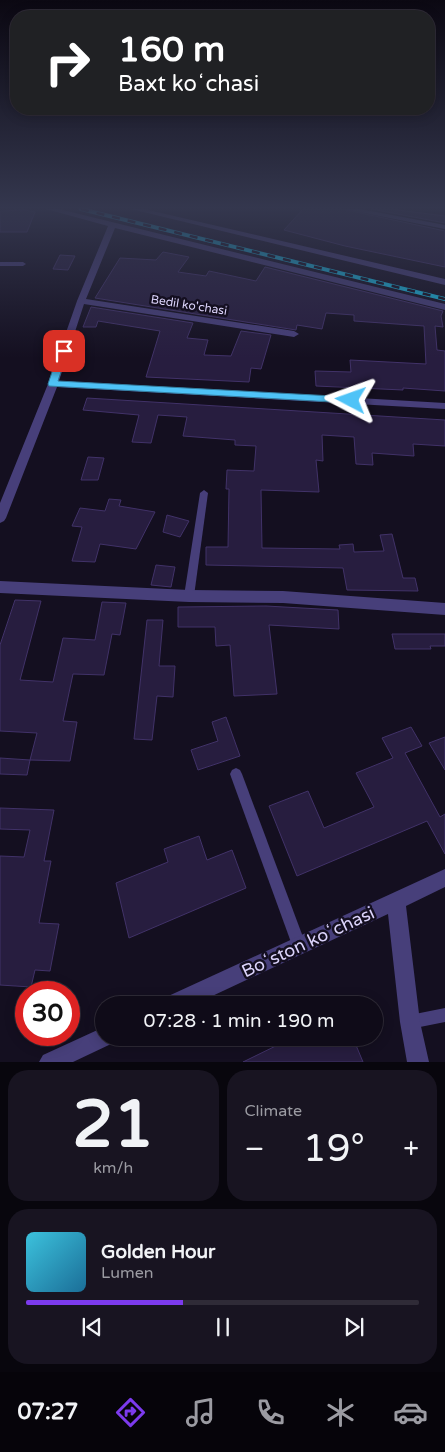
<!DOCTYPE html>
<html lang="en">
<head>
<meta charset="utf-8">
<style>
	:root { --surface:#0f0b18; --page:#181421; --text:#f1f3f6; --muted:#9b9ba2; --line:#2f2b37; --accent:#7c3aed }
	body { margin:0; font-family:"Varela Round",sans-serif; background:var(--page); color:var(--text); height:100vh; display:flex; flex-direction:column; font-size:19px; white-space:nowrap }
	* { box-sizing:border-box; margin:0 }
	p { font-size:16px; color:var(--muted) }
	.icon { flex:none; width:28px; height:28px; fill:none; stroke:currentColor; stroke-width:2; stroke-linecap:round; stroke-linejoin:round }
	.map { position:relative; height:1062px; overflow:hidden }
	.side { display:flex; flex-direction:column; gap:8px; padding:8px; background:#08060d; flex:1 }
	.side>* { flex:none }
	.guide { position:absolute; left:10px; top:10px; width:425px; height:105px; border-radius:20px; box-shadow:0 2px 12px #0003,0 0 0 1px var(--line); background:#202124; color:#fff; overflow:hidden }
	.speed { position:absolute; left:15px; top:981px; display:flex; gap:10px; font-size:25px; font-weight:700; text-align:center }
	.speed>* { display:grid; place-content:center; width:65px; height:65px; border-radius:50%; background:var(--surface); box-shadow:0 2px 12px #0003,0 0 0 1px var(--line); line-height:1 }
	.speed .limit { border:8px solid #d22; background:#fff; color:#111 }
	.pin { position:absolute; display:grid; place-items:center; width:42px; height:42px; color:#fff; margin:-21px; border-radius:10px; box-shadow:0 2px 8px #0006 }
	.me { position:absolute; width:55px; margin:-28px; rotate:274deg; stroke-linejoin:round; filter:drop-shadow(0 0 4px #0008) }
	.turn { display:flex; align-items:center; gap:18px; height:105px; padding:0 25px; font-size:22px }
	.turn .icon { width:65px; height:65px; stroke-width:2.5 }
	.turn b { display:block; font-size:35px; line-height:42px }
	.big { font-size:38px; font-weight:600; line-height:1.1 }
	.side .widget { flex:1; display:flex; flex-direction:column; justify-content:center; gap:8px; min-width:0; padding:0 18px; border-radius:20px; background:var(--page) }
	.side .dial { align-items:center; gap:0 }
	.dial b { font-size:65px; line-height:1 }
	.song { display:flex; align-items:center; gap:15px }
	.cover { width:60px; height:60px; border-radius:8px; background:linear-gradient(135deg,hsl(190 70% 55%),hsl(200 70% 35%)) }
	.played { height:5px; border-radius:2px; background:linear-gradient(90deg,var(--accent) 40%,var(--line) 40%) }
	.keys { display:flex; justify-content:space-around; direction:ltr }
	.heat { display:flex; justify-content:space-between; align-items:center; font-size:28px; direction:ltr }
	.side .tiles { flex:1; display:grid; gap:8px; grid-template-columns:1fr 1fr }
	.widget:last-child { grid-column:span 2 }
	.trip { position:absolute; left:95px; top:996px; width:288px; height:50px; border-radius:25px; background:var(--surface); box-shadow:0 2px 12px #0003,0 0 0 1px var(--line); font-weight:600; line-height:50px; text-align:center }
	.tabs { display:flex; height:80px; justify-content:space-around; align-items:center; background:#06040a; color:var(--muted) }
	.tabs .icon { width:35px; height:35px }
	.tabs .current { color:var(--accent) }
	.tabs b { font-size:22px; color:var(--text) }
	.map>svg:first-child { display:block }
	.building { fill:#271d3f; stroke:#413268 }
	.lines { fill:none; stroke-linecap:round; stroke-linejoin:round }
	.service { fill:#473f7a; fill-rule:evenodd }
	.minor { fill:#473f7a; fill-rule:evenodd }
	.rail-casing { stroke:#18bbe1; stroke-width:4 }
	.rail { stroke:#140f20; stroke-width:2.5; stroke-dasharray:8; stroke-linecap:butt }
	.route { fill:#4fc3f7; stroke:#337fa1 }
	.labels { text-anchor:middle; stroke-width:5; stroke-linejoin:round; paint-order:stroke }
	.far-street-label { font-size:12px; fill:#dbd3fa; stroke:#140f20 }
	.near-street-label { font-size:18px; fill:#dbd3fa; stroke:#140f20 }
</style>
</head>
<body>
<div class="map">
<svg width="445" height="1062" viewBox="0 0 445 1062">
	<rect width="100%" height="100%" fill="#140f20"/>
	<g class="building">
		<polygon points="303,209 342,209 445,231 445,267 345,246 284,230"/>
		<polygon points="371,209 390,209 445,216 445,223"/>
		<polygon points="25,210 35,212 27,232 0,232 0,211"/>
		<polygon points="163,252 189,257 178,272 206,276 209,271 256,281 265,267 443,311 441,316 443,327 435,326 437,350 445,351 445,391 403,388 403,390 316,386 315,371 351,372 350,360 426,364 424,326 354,321 354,315 326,313 322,329 297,325 296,330 95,298 120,258 156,260"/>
		<polygon points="60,255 75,256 68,270 53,269"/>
		<polygon points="91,307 193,323 187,338 208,340 204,355 231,356 241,331 271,335 261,369 251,368 249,382 146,377 160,331 98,321 96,327 83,327"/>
		<polygon points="87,398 445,420 445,446 413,444 414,456 372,453 373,465 356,464 354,437 322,435 323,461 316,460 319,492 261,490 262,548 340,549 339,545 353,544 354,552 384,551 380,535 392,534 403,578 415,578 418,591 347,590 343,568 206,565 206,547 228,547 229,489 226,489 227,470 254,471 256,446 235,445 235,440 183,436 187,417 158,415 151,443 132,442 139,415 83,410"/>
		<polygon points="88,457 104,458 98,480 81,480"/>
		<polygon points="109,499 121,500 119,506 155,512 136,549 100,544 95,562 72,561 82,527 72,526 80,508 105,511"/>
		<polygon points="167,515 189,521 180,537 163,532"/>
		<polygon points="156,565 175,567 171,587 151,585"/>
		<polygon points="15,600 41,601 20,680 53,682 63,638 95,640 102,602 126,603 120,635 112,634 104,675 73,674 63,721 77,722 70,761 30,760 37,733 0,731 0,645"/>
		<polygon points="266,606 338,610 339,629 269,625 277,694 234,696 230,645 216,646 215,627 178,627 178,607"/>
		<polygon points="147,620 163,620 159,666 175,666 173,697 157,696 152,740 134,739"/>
		<polygon points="392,634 445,634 445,646 430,646 431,649 395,649"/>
		<polygon points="226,717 240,756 198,770 191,750 218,741 212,722"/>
		<polygon points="411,727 422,746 405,753 440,817 445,814 445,854 427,821 297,876 269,806 308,791 324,828 374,807 356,773 393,758 382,738"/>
		<polygon points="445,737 445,770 429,743"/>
		<polygon points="0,758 30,760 27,775 0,774"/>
		<polygon points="0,808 54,810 44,861 51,861 39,923 59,924 50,971 35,970 31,987 0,985 0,856 24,857 30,830 0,829"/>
		<polygon points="199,836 207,860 232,850 246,888 129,938 116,883 168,862 164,849"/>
		<polygon points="292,1038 353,1038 363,1062 243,1062"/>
	</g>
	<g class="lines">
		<g class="service">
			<polygon points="0,262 23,262 26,264 23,266 0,266"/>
			<polygon points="204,490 208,493 194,596 192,599 189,600 186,599 184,596 200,493"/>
			<polygon points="236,768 240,770 242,774 306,945 304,950 299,952 294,950 292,945 230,774 232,770"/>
			<polygon points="445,1008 445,1022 410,1029 405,1027 403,1022 405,1017 410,1015"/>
		</g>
		<g class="minor">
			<polygon points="46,209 59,209 445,304 445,310 115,228 86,299 294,331 299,334 294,337 84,304 59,381 445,403 445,409 57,387 6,518 4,521 0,523 0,503 48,384 77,301 108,226"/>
			<polygon points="131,209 144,209 445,279 445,285"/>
			<polygon points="344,209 360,209 445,225 445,229"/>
			<polygon points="0,581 189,590 283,591 445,603 445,615 283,603 189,602 0,593"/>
			<polygon points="445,869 445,887 406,906 420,1022 429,1062 407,1062 400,1022 388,914 193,1005 161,1005 164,998"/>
			<polygon points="104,1027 104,1038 114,1038 111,1044 73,1062 39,1062 43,1055"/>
		</g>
		<defs>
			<polyline id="rail" points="81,209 445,299"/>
		</defs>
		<use href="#rail" class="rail-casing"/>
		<use href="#rail" class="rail"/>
	</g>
	<linearGradient id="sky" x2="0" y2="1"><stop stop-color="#0b0812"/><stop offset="0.58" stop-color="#34374e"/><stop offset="1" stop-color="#34374e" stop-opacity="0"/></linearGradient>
	<rect width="445" height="358" fill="url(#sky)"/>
	<polygon class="route" points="64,348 68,351 58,381 351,397 356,400 351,403 49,386 48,384 59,351"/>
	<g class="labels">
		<g class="far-street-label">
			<text transform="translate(189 305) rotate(9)" y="4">Bedil ko'chasi</text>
		</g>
		<g class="near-street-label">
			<text transform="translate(308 942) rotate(-25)" y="6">Boʻston koʻchasi</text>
		</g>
	</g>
</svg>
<div class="speed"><div class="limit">30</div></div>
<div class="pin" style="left:64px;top:351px;background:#d93025"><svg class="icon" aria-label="arrive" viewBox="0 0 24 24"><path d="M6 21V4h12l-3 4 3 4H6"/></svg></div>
<svg class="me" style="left:351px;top:400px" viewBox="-20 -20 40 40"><path d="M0-17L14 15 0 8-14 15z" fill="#4fc3f7" stroke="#fff" stroke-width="4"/></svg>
<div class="trip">07:28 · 1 min · 190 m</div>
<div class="guide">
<div class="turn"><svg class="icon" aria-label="right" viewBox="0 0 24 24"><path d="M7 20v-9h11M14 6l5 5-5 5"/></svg><div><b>160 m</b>Baxt koʻchasi</div></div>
</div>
</div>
<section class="side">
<div class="tiles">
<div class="widget dial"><b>21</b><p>km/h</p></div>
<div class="widget"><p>Climate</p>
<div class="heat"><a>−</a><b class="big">19°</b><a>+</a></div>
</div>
<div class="widget">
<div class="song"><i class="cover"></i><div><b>Golden Hour</b><p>Lumen</p></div></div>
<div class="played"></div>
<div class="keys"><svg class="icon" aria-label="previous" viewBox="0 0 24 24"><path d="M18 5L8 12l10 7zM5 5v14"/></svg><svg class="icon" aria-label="pause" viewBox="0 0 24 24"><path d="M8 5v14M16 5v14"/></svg><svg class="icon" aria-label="next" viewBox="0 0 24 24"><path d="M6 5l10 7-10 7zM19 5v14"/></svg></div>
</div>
</div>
</section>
<nav class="tabs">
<b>07:27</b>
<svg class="icon current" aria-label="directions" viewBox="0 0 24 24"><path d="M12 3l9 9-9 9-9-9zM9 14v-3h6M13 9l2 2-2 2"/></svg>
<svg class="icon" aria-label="music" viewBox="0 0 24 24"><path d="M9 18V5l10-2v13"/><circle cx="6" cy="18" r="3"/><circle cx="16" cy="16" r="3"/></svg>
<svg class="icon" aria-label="phone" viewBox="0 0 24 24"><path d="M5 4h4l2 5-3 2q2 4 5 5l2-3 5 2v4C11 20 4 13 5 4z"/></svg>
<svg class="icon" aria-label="climate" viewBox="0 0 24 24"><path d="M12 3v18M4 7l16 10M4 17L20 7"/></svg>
<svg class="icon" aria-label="car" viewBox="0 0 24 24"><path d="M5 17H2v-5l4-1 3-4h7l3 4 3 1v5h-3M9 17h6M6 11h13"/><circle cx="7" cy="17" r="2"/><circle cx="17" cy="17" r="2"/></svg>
</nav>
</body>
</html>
